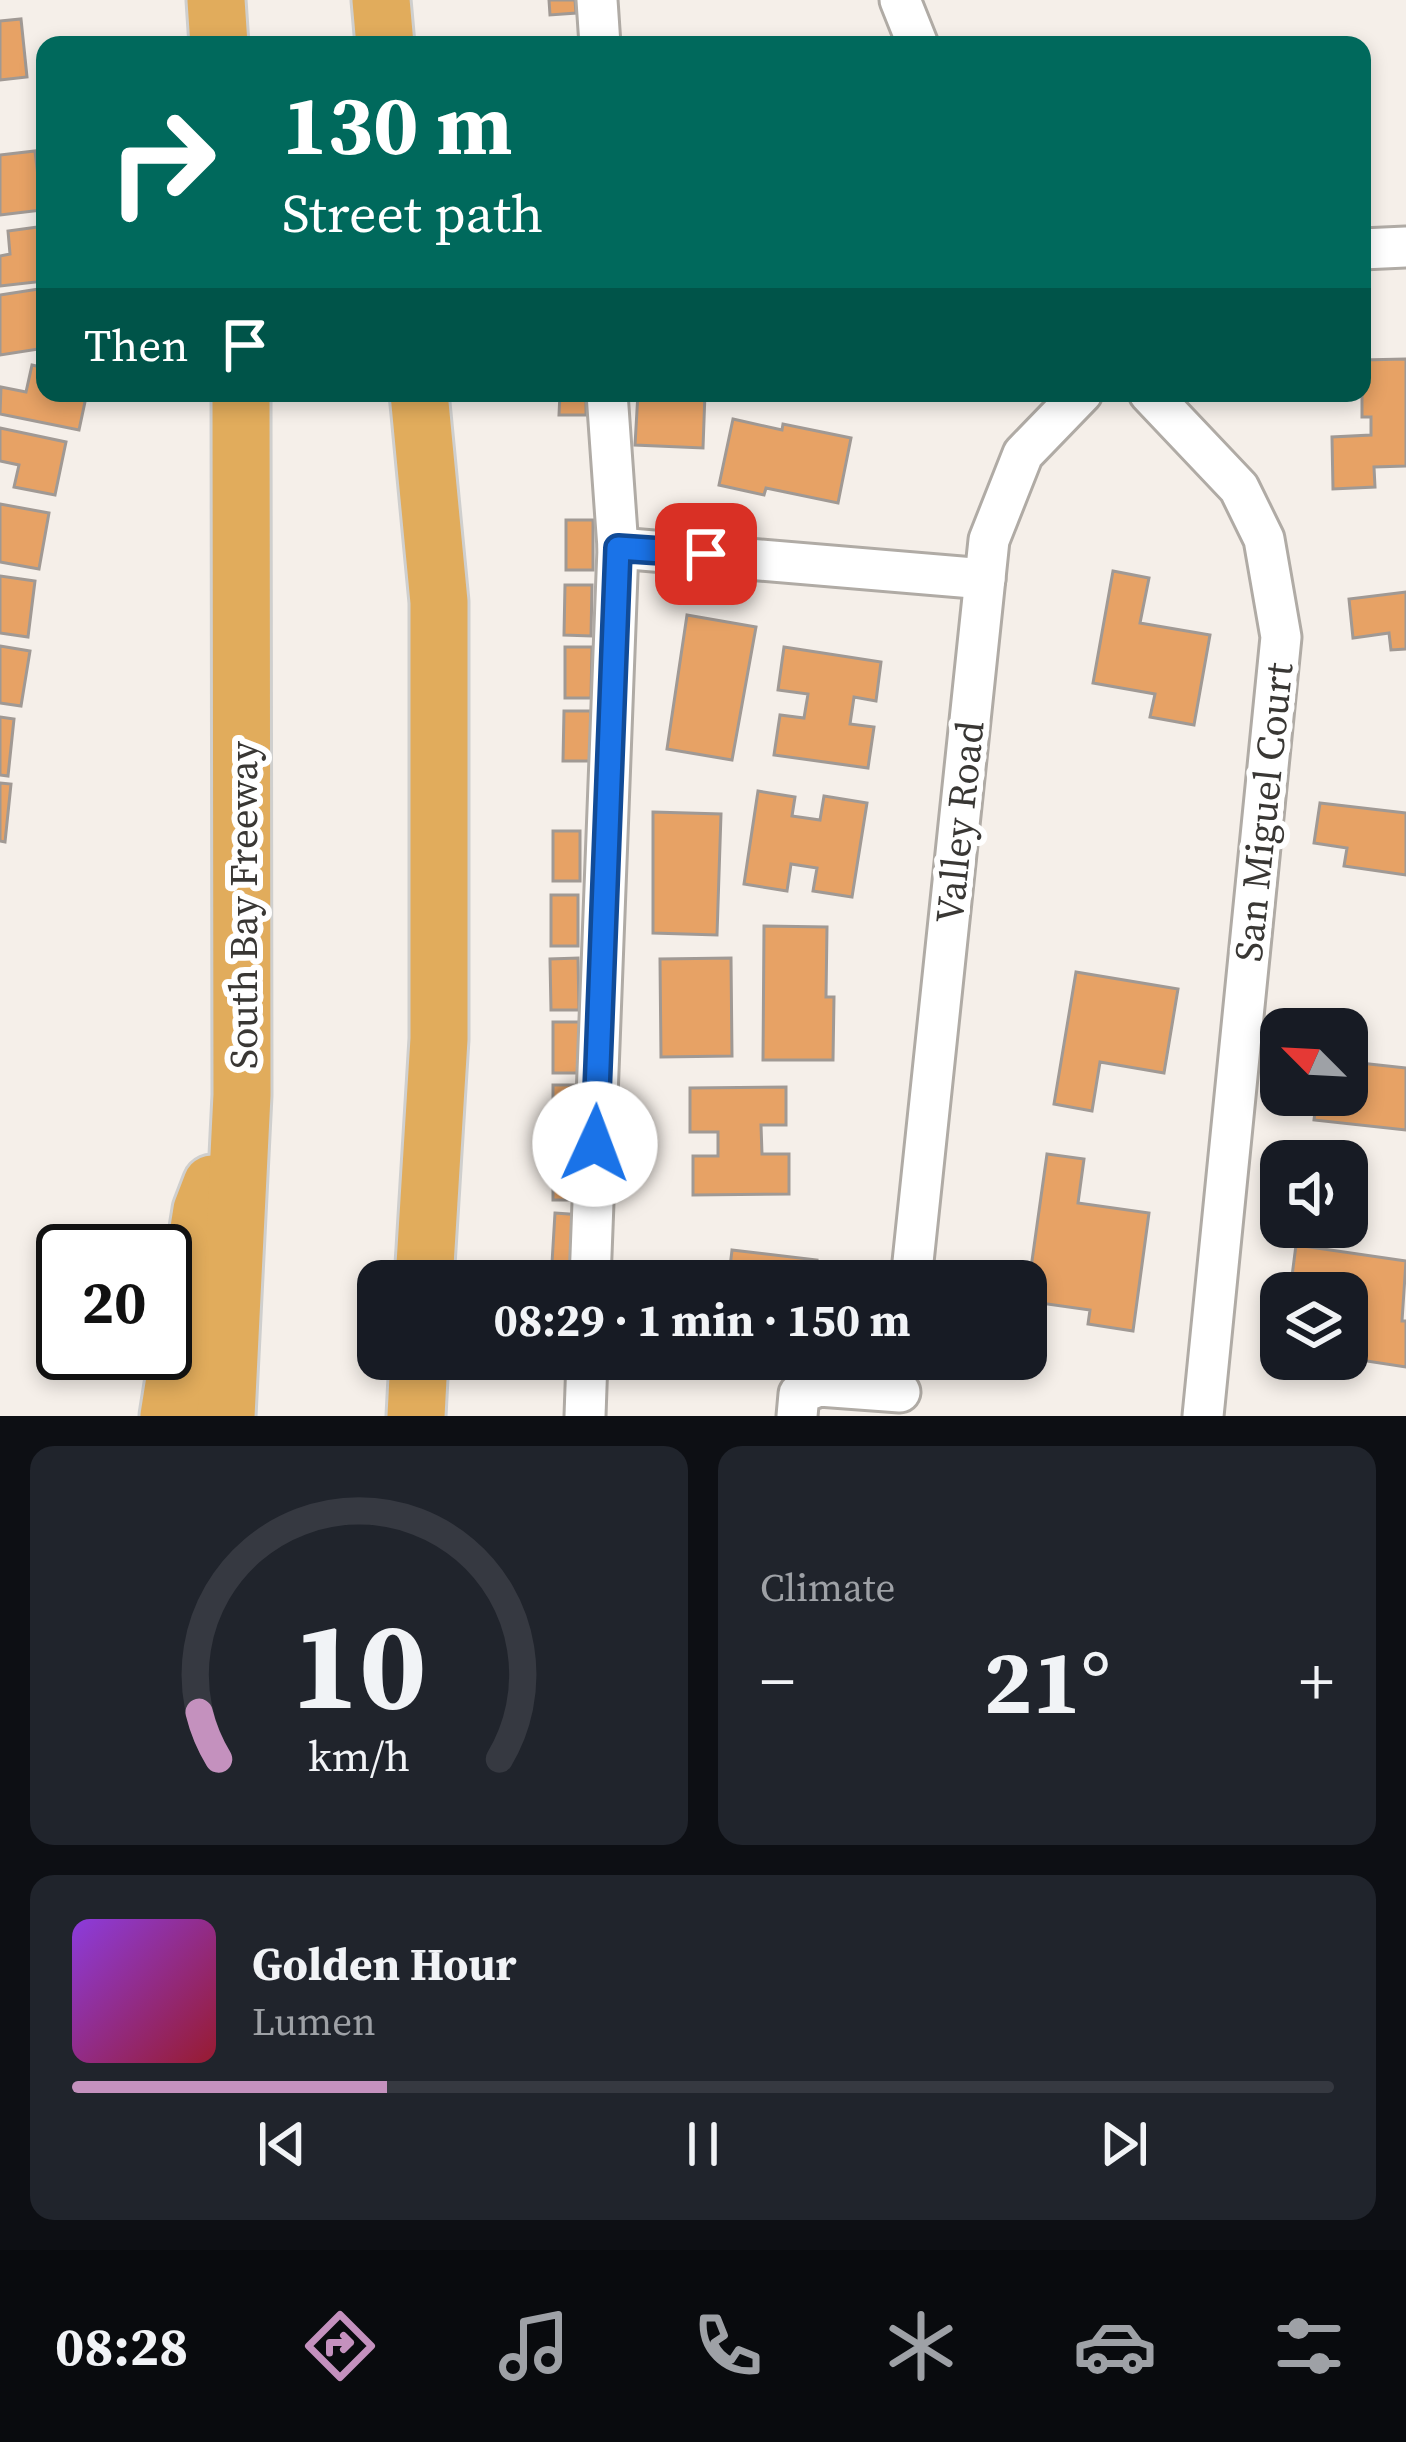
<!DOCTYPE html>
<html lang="en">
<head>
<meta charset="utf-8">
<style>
	:root { --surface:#171b24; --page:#20242c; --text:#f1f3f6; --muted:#9ea1a6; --line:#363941; --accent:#c491be }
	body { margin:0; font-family:"Source Serif 4",serif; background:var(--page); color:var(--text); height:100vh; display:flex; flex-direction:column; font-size:45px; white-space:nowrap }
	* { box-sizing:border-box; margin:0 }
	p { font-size:39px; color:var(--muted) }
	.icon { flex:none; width:66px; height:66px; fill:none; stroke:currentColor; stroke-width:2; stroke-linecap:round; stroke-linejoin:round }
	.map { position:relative; height:1416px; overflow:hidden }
	.panel { display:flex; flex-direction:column; gap:30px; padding:30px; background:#0d0f14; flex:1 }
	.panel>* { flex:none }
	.banner { position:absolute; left:36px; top:36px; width:1335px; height:366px; border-radius:24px; box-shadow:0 6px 18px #0003; background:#00695c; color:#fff; overflow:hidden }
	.needle { width:78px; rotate:294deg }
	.buttons { position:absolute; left:1260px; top:1008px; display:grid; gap:24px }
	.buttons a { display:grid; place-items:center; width:108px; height:108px; border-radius:24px; background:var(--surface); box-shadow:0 6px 18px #0003; font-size:60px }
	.speed { position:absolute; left:36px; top:1224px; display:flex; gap:24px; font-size:60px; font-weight:700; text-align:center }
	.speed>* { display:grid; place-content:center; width:156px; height:156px; border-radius:50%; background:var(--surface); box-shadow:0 6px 18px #0003; line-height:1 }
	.speed .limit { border:6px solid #111; border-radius:18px; background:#fff; color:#111 }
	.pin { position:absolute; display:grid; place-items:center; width:102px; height:102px; color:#fff; margin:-51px; border-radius:24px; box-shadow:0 6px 18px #0006 }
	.me { position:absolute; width:132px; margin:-66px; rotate:2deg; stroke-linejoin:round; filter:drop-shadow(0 0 9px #0008) }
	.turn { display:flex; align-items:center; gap:42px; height:252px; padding:0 48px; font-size:54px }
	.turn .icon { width:156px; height:156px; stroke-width:2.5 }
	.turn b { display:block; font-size:84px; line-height:102px }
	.then { display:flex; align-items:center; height:114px; padding:0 48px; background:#0003; gap:24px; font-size:45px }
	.big { font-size:90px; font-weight:700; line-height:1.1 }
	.panel .tile { flex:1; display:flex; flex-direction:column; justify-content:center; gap:18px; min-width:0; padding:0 42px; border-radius:24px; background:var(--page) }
	.panel .dial { align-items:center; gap:0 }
	.dial svg { height:312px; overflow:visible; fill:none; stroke:var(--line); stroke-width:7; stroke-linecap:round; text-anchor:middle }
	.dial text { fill:var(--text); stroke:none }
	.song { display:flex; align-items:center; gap:36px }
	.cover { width:144px; height:144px; border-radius:18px; background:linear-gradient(135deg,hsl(270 70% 55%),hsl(350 70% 35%)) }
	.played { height:12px; border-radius:6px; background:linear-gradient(90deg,var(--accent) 25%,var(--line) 25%) }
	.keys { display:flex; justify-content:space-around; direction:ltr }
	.heat { display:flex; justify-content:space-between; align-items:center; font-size:66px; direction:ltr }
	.panel .tiles { flex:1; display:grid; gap:30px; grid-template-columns:1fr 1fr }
	.tile:last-child { grid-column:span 2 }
	.trip { position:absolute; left:357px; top:1260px; width:690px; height:120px; border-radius:24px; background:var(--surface); box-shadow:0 6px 18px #0003; font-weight:700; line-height:120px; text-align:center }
	.dock { display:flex; height:192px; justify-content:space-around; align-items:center; background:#090b0e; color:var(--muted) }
	.dock .icon { width:84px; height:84px }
	.dock .current { color:var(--accent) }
	.dock b { font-size:54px; color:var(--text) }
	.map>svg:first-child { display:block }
	.building { fill:#e7a265; stroke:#a09994; stroke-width:3 }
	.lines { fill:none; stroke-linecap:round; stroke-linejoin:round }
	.minor-casing { stroke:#b0aba5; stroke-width:45 }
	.highway-casing { stroke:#cfcfce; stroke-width:63 }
	.minor { stroke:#fff; stroke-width:39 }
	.highway { stroke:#e1ac5c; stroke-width:57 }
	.route-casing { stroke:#114b97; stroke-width:30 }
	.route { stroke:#1a73e8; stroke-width:21 }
	.labels { text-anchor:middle; stroke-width:12; stroke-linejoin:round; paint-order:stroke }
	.street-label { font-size:39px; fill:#393734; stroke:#fff }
</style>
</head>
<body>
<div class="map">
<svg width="1406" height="1416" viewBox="0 0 1406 1416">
	<rect width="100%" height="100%" fill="#f5efe9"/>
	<g class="building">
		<polygon points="549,0 575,0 576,13 550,15"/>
		<polygon points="21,19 27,77 0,80 0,21"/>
		<polygon points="35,151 42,210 0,215 0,155"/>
		<polygon points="45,226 45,281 0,286 0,256 10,254 8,231"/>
		<polygon points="45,288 45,348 0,355 0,295"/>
		<polygon points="1406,359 1406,466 1374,467 1375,487 1333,489 1332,437 1371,435 1371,417 1362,417 1362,360"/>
		<polygon points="32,365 45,368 45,393 86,397 79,430 0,414 1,387 26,392"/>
		<polygon points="560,393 586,393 586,415 559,415"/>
		<polygon points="638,393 705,393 703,448 635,445"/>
		<polygon points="733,419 782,430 783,424 851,438 838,503 766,488 764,495 719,485"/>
		<polygon points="0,428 66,442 55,495 14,487 19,465 0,461"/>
		<polygon points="0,504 49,513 39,569 0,562"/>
		<rect x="566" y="520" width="27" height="50"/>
		<polygon points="1113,571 1149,578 1140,623 1210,635 1194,725 1150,717 1155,694 1093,683"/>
		<polygon points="0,576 35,581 28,637 0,633"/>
		<polygon points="565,585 592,585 591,636 564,635"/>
		<polygon points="1406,592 1406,649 1391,650 1389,633 1353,638 1349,599"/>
		<polygon points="687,615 756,627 732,760 667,749"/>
		<polygon points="0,646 30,651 21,706 0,703"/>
		<polygon points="565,647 592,647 591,698 565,698"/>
		<polygon points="784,647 881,662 876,701 854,697 850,724 874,727 868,768 774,755 780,715 804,718 808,694 778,690"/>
		<polygon points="564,711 591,711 590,761 563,761"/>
		<polygon points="0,717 14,719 8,776 0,775"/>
		<polygon points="0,783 11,784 5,842 0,841"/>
		<polygon points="758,791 795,797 792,816 820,820 824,796 867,803 852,897 813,891 817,868 791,864 787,891 744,884"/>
		<polygon points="1320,803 1406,813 1406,875 1344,866 1347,848 1314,843"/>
		<polygon points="653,812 721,814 717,935 653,933"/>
		<rect x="553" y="831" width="27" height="50"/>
		<rect x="551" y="895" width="27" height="51"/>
		<polygon points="764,926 827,927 826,997 834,997 833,1060 763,1060"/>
		<polygon points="578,958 579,1010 551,1010 550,959"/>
		<polygon points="731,958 732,1056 661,1057 660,959"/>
		<polygon points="1076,972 1178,989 1164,1073 1100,1062 1092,1111 1054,1104"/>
		<polygon points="553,1022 580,1022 579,1073 553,1073"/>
		<polygon points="1351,1062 1406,1068 1406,1130 1314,1120 1317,1095 1347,1095"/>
		<polygon points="553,1085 580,1085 580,1136 553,1135"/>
		<polygon points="786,1087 786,1125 761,1125 762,1154 789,1154 789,1194 693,1195 693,1156 718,1156 718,1132 690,1132 690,1088"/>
		<polygon points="553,1149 580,1149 579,1200 553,1200"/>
		<polygon points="1047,1154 1084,1159 1078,1203 1149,1213 1133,1331 1088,1324 1090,1310 1026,1301 1027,1268 1031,1268"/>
		<polygon points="555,1213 582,1215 579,1265 552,1263"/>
		<polygon points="1296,1245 1406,1261 1402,1321 1406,1321 1406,1367 1347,1358 1347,1293 1291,1284"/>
		<polygon points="732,1250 817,1260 815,1281 742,1281 743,1277 729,1276"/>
	</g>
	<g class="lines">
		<defs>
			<g id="minor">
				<polyline points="597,0 600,45"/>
				<polyline points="900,0 918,45"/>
				<polyline points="1362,249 1406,247"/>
				<polyline points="1149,393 1239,488 1264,539 1281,637 1203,1416"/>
				<polyline points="618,548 985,579"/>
				<polyline points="590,1281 618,548 607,393"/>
				<polyline points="911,1281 989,540 1023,454 1082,393"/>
				<polyline points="585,1416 587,1359"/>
				<polyline points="797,1416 799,1394 819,1386 900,1392"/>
			</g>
			<g id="highway">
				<polyline points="216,0 219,45"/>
				<polyline points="381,0 385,45"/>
				<polyline points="419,393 439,602 439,1039 424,1281"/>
				<polyline points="169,1416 202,1210 212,1184"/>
				<polyline points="226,1416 242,1095 241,393"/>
				<polyline points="416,1416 419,1359"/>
			</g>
		</defs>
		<use href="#minor" class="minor-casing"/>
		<use href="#highway" class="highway-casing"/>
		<use href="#minor" class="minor"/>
		<use href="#highway" class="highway"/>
	</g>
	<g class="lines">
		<defs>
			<polyline id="route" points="595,1144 618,548 706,554"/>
		</defs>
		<use href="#route" class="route-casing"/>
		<use href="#route" class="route"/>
	</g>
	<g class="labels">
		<g class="street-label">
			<text transform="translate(1263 812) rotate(-84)" y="14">San Miguel Court</text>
			<text transform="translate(959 822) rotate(-84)" y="14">Valley Road</text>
			<text transform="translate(243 905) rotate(-90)" y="14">South Bay Freeway</text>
		</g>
	</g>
</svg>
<div class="buttons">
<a><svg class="needle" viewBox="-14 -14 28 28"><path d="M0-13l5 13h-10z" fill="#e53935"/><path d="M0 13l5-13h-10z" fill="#9ea1a6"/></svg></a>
<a><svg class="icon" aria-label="sound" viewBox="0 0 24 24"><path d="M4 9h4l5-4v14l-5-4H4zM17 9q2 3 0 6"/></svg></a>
<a><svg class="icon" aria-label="layers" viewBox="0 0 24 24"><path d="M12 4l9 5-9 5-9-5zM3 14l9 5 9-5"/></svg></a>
</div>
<div class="speed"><div class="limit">20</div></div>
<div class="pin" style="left:706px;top:554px;background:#d93025"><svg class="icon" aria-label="arrive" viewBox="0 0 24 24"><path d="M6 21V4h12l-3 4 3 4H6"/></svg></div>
<svg class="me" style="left:595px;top:1144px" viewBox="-20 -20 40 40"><circle r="19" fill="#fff"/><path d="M0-13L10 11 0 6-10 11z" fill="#1a73e8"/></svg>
<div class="trip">08:29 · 1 min · 150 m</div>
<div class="banner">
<div class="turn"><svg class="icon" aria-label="right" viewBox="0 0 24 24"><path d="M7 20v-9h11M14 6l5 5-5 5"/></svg><div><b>130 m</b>Street path</div></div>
<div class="then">Then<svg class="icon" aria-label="arrive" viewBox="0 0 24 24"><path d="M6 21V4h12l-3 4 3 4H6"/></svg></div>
</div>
</div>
<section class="panel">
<div class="tiles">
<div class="tile dial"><svg viewBox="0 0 100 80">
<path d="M14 69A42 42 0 1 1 86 69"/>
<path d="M14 69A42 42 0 0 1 9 57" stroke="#c491be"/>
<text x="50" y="56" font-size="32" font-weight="700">10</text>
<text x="50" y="72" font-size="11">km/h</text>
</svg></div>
<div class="tile"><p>Climate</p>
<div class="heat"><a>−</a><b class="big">21°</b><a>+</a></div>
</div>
<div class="tile">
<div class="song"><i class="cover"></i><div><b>Golden Hour</b><p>Lumen</p></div></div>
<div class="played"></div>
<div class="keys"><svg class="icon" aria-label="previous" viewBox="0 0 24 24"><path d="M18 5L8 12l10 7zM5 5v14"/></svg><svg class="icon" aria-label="pause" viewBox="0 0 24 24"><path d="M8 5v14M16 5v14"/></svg><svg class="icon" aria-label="next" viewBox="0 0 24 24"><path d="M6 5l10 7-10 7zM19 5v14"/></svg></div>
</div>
</div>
</section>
<nav class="dock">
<b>08:28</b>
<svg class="icon current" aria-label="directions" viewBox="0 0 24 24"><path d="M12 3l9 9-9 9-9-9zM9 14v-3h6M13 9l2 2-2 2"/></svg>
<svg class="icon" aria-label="music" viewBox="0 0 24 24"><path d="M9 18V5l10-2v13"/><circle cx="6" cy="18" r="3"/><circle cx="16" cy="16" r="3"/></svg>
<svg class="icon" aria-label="phone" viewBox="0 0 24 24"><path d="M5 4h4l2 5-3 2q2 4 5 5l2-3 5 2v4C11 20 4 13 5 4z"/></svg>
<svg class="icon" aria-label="climate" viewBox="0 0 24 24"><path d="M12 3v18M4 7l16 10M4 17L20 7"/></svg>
<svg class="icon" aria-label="car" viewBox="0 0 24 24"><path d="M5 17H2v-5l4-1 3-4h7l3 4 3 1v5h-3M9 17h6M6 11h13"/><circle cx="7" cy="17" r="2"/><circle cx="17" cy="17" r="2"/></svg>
<svg class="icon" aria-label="filters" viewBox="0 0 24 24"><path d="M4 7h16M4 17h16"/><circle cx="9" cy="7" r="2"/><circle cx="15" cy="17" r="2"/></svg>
</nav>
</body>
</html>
